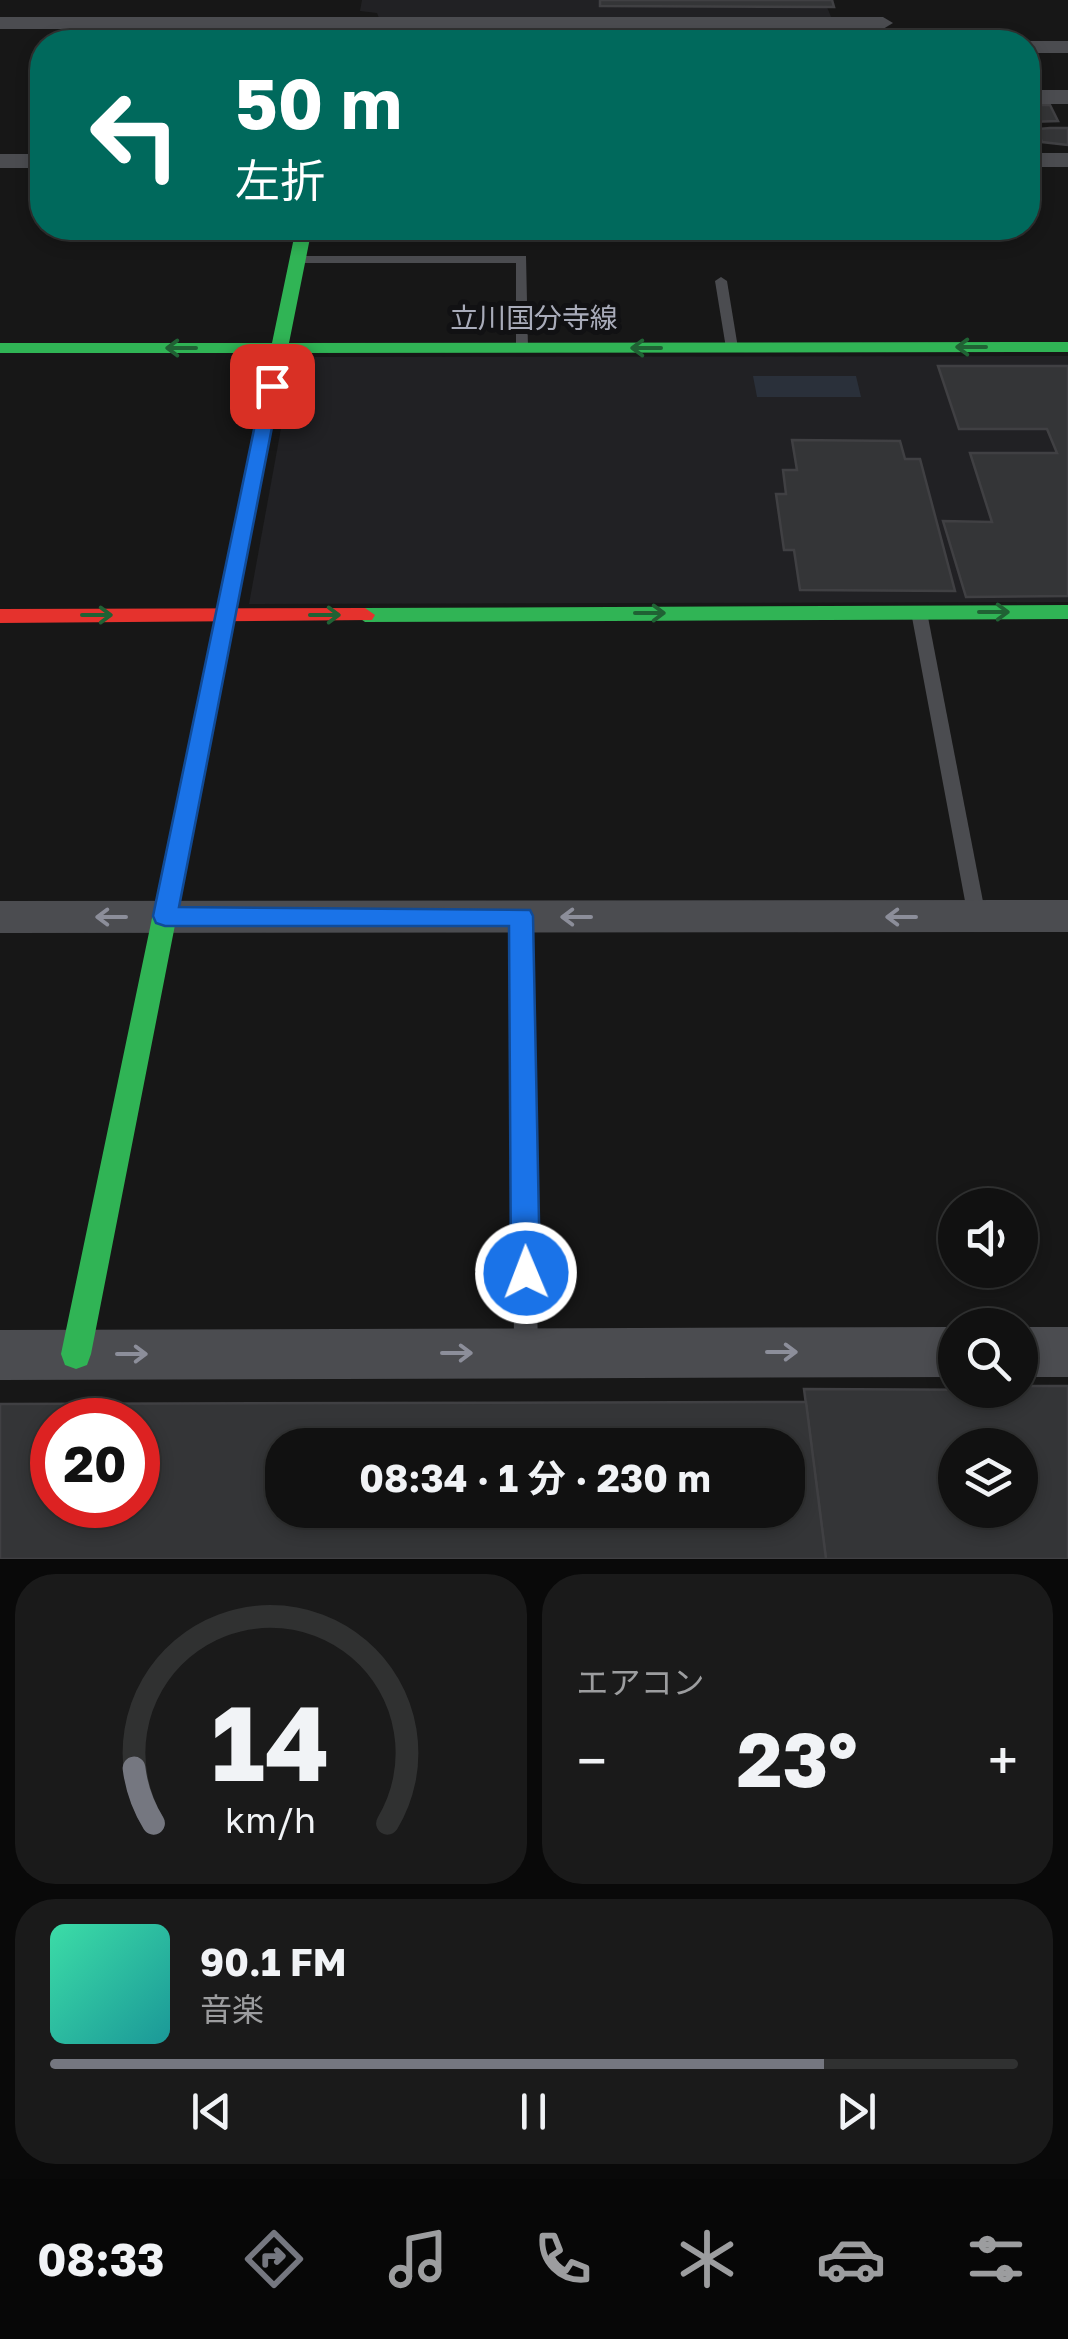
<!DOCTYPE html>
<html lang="ja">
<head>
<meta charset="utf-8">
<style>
	:root { --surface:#111; --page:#1a1a1a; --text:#f1f3f6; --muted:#9c9d9f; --line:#303131; --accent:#757780 }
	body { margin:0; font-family:"Golos Text","Noto Sans JP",sans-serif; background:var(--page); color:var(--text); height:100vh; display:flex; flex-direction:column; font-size:38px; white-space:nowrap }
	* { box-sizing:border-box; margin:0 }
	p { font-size:32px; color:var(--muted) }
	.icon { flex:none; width:55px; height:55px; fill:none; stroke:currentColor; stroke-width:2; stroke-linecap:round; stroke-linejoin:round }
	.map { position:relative; height:1559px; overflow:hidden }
	.side { display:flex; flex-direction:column; gap:15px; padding:15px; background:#090909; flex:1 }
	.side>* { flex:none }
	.guide { position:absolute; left:30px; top:30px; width:1010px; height:210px; border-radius:40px; box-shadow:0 5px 15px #0003,0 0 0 2px var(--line); background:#00695c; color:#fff; overflow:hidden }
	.fabs { position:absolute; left:938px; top:1188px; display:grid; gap:20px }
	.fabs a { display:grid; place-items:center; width:100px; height:100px; border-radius:50%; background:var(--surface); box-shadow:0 5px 15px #0003,0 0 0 2px var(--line); font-size:50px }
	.speed { position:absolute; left:30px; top:1398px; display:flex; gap:20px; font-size:50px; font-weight:700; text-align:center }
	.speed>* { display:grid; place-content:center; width:130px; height:130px; border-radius:50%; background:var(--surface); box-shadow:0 5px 15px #0003,0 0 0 2px var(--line); line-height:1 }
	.speed .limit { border:15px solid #d22; background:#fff; color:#111 }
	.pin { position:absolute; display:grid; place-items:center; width:85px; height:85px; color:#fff; margin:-42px; border-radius:20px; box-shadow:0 5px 15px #0006 }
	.me { position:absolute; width:110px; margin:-55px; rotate:359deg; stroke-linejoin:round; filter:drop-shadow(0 0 8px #0008) }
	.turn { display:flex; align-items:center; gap:35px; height:210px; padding:0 40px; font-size:45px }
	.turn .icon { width:130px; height:130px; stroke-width:2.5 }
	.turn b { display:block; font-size:70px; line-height:85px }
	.big { font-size:75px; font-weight:700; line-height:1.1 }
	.side .card { flex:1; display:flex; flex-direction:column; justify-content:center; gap:15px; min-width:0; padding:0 35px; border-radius:40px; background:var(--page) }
	.side .dial { align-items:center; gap:0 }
	.dial svg { height:260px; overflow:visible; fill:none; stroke:var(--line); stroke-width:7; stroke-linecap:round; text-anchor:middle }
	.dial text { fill:var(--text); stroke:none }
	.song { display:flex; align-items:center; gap:30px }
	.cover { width:120px; height:120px; border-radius:15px; background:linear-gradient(135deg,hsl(160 70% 55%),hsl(180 70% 35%)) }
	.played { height:10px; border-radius:5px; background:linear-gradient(90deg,var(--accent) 80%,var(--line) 80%) }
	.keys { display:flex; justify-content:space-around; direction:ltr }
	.heat { display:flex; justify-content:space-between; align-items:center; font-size:55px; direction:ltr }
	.side .tiles { flex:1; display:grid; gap:15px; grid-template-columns:1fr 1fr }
	.card:last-child { grid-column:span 2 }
	.trip { position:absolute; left:265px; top:1428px; width:540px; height:100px; border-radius:40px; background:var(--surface); box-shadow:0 5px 15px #0003,0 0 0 2px var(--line); font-weight:700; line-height:100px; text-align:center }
	.tab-bar { display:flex; height:160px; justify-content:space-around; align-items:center; background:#070707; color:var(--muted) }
	.tab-bar .icon { width:70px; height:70px }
	.tab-bar .current { color:var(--accent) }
	.tab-bar b { font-size:45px; color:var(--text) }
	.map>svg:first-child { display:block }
	.built { fill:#212124 }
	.water { fill:#2a303a }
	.building { fill:#343537; stroke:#404043; stroke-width:2.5; fill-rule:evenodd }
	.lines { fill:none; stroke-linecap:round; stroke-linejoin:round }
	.lane { fill:#4b4c50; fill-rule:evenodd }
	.street { fill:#4b4c50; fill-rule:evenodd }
	.fast { fill:#30b455; fill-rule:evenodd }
	.jam { fill:#e5322d; fill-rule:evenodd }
	.oneway { stroke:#206234 }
	.oneway2 { stroke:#8c8e9a }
	.route { fill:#1a73e8; stroke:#114b97; stroke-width:2.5 }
	.labels { text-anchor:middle; stroke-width:10; stroke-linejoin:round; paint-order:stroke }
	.far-street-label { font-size:28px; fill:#a8abb9; stroke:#111113 }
</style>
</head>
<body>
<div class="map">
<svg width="1068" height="1559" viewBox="0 0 1068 1559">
	<rect width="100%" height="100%" fill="#171717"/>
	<g class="built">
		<polygon points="362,0 824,0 832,19 379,18 377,13 360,11"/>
		<polygon points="1068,356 1068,602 249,604 294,357"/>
	</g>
	<polygon class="water" points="753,376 856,376 861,397 757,397"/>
	<g class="building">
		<polygon points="600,0 832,0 834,7 600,6"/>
		<polygon points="1028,105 1050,105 1058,121 1028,122"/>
		<polygon points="1050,128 1068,128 1068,145 1042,142 1037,129"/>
		<polygon points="938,366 1068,366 1068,596 966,597 943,521 992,522 970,453 1057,453 1047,429 959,429"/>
		<polygon points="792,440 900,441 905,459 920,459 955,591 800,590 794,550 784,550 776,494 786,494 783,470 797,470"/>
		<path d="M1020 1386H1068V1559H826L804 1389 1020 1390ZM955 1445H1020V1510H955Z"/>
		<path d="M806 1402 826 1559H0V1404ZM52 1420H138V1505H52ZM282 1445H788V1510H282Z"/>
	</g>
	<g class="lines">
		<g class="lane">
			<polygon points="653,20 658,23 661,42 651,42 648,23"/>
			<polygon points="296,256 526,256 528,348 522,352 516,348 516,263 292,263 292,257"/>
			<polygon points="721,277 727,281 738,348 732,352 726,348 715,281"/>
			<polygon points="919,607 927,612 986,917 984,922 977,925 970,922 968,917 911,612"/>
			<polygon points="521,909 528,912 530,917 538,1351 534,1359 526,1363 518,1359 514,1351 512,917 514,912"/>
		</g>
		<g class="street">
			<polygon points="0,17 883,17 893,23 883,29 0,29"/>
			<polygon points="1028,41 1068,41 1068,53 1028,53 1028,42 1021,42"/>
			<rect x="1028" y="90" width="40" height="14"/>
			<rect x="1028" y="153" width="40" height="14"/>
			<rect x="0" y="154" width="42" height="14"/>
			<polygon points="1068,900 1068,932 0,933 0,901"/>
			<polygon points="955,1327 955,1377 0,1380 0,1330"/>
			<rect x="1020" y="1327" width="48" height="50"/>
		</g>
		<g class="fast">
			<polygon points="296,228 312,228 289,343 1068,342 1068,352 287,353 91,1354 87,1365 76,1369 65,1365 61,1354 270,353 0,353 0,343 272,343"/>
			<polygon points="1068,605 1068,619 365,622 355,615 365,608"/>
		</g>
		<polygon class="jam" points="365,608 375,615 372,620 0,623 0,609"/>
	</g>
	<defs><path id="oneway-shaft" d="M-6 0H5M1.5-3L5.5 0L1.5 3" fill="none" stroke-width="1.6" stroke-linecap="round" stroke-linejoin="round" transform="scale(2.5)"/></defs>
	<g class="oneway">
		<use href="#oneway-shaft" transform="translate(971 347) rotate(180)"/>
		<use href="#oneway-shaft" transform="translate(181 348) rotate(180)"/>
		<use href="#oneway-shaft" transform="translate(646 348) rotate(180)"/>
		<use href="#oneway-shaft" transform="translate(994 612)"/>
		<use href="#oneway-shaft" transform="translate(650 613)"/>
		<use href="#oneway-shaft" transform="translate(97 615)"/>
		<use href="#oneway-shaft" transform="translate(325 615)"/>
	</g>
	<g class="oneway2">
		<use href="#oneway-shaft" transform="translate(111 917) rotate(180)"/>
		<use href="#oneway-shaft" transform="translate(576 917) rotate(-180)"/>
		<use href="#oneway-shaft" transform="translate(901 917) rotate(-180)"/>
		<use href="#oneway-shaft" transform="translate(782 1352)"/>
		<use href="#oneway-shaft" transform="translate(457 1353)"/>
		<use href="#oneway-shaft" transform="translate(132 1354)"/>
	</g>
	<polygon class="route" points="272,381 280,386 179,907 530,910 533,916 540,1273 536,1283 526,1287 515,1283 511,1273 509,926 165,926 156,923 153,916 263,386"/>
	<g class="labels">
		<g class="far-street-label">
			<text x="534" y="328">立川国分寺線</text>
		</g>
	</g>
</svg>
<div class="fabs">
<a><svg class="icon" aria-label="sound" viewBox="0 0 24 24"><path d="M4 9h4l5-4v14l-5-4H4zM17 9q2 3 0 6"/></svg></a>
<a><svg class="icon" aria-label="search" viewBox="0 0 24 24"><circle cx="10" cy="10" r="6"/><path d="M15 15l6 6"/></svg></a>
<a><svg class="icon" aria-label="layers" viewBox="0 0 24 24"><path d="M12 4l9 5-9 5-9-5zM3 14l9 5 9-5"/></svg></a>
</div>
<div class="speed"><div class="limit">20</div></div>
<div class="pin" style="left:272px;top:386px;background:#d93025"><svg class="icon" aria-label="arrive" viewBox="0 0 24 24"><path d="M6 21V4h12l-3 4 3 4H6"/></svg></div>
<svg class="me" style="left:526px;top:1273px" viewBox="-20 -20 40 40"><circle r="17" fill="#1a73e8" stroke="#fff" stroke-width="3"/><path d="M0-11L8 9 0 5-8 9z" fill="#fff"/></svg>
<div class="trip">08:34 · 1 分 · 230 m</div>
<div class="guide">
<div class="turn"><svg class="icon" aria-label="left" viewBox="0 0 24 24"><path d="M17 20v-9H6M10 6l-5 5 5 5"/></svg><div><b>50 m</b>左折</div></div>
</div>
</div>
<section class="side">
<div class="tiles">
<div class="card dial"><svg viewBox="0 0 100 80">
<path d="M14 69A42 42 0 1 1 86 69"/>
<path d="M14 69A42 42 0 0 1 8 52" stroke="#757780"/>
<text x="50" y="56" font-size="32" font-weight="700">14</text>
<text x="50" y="72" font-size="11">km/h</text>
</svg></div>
<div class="card"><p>エアコン</p>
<div class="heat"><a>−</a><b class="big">23°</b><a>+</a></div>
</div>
<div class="card">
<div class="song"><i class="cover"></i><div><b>90.1 FM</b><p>音楽</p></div></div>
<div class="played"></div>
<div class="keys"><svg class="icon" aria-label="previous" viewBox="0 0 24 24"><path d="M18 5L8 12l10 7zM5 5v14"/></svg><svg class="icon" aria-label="pause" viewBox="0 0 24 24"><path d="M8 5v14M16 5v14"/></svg><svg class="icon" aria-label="next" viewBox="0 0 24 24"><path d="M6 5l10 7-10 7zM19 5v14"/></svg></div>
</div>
</div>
</section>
<nav class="tab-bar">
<b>08:33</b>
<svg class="icon current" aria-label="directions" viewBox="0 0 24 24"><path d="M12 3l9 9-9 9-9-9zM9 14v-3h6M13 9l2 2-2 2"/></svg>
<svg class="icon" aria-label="music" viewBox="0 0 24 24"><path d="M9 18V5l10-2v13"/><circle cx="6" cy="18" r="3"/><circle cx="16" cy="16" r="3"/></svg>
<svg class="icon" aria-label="phone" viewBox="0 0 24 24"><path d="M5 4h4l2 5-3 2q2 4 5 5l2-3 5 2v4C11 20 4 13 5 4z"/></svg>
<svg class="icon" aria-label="climate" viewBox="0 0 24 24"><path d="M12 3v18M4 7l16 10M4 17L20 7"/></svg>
<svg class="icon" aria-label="car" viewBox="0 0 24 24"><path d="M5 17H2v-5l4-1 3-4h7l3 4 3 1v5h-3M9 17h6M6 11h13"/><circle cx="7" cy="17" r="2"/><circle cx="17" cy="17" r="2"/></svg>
<svg class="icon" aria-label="filters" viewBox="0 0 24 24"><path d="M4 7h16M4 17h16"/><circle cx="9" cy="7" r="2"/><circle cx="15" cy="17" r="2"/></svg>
</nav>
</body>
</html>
